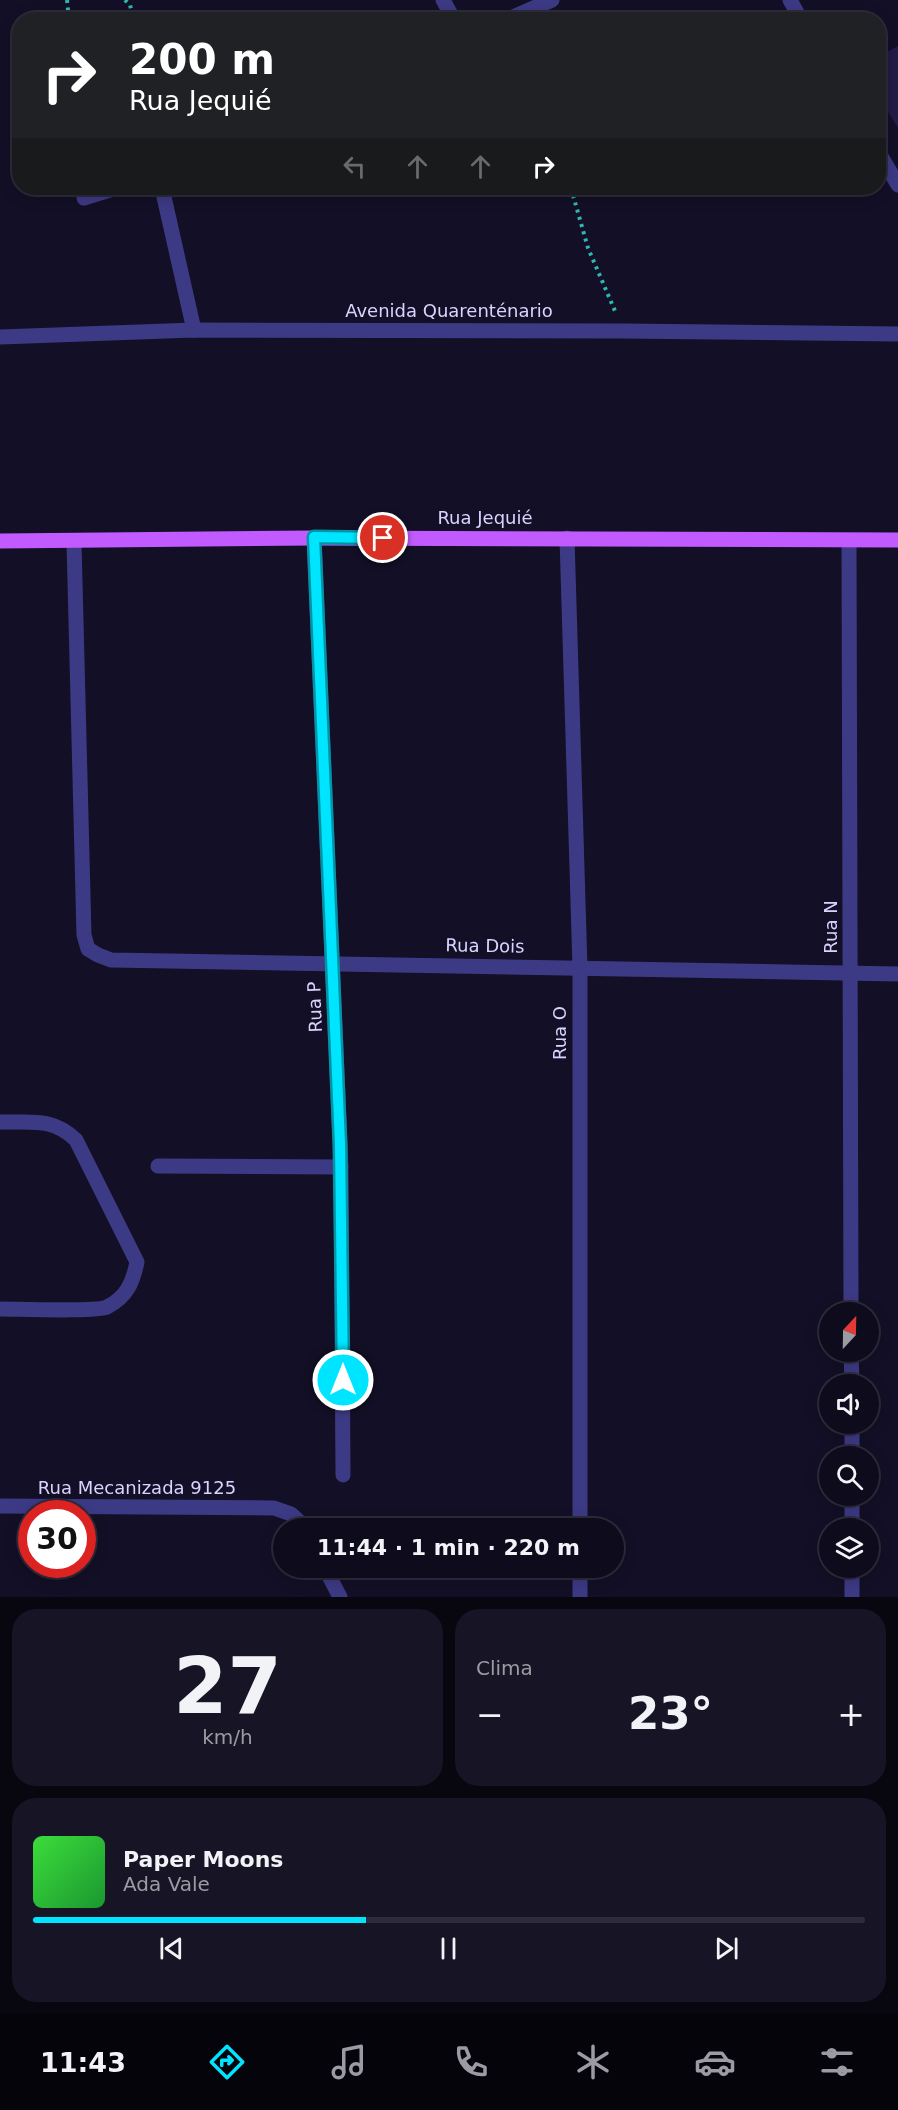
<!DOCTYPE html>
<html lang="pt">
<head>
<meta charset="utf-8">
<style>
	:root { --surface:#0e0b1c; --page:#171425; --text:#f1f3f6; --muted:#9b9ba3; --line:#2e2b3b; --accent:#00e5ff }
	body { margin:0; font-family:"DejaVu Sans",sans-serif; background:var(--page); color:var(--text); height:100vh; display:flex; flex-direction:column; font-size:22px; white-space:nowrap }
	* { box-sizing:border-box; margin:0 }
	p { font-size:20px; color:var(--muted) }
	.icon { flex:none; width:33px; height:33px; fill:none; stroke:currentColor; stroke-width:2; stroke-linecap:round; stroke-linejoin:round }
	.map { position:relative; height:1597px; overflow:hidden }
	.drawer { display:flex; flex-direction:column; gap:12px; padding:12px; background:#08060f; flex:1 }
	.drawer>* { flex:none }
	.hud { position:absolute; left:12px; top:12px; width:874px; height:183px; border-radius:24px; box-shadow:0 3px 15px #0003,0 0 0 2px var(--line); background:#202124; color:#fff; overflow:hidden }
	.needle { width:39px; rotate:22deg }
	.tools { position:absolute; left:819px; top:1302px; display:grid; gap:12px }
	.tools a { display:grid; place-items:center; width:60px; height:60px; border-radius:50%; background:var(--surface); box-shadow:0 3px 15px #0003,0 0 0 2px var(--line); font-size:30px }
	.speed { position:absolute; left:18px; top:1500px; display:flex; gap:12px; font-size:30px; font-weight:700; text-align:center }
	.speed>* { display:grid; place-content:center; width:78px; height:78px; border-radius:50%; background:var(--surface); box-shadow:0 3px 15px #0003,0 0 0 2px var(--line); line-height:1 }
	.speed .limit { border:9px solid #d22; background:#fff; color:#111 }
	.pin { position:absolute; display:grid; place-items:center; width:51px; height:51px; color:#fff; margin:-26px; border:3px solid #fff; border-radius:50%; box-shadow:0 2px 6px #0007 }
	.me { position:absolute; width:66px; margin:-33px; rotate:0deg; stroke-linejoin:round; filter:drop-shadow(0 0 4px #0008) }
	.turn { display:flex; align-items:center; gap:21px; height:126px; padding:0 18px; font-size:27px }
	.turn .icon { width:78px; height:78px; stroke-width:2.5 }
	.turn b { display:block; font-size:42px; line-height:51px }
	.lanes { display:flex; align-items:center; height:57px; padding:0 18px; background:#0003; justify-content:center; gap:30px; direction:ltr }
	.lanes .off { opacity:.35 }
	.big { font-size:45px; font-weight:700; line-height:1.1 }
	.drawer .widget { flex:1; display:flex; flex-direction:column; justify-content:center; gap:9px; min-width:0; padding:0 21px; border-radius:24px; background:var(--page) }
	.drawer .dial { align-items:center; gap:0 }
	.dial b { font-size:78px; line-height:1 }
	.song { display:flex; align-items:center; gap:18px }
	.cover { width:72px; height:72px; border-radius:9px; background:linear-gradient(135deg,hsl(120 70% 55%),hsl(130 70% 35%)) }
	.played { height:6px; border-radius:3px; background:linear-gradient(90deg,var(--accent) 40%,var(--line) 40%) }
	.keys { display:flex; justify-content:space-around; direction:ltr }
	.heat { display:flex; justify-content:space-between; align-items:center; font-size:33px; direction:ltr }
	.drawer .tiles { flex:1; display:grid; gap:12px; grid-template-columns:1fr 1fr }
	.widget:last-child { grid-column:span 2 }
	.trip { position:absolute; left:273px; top:1518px; width:351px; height:60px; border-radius:30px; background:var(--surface); box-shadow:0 3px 15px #0003,0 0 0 2px var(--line); font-weight:700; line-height:60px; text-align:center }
	.tab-bar { display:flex; height:96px; justify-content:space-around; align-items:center; background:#06040b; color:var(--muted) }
	.tab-bar .icon { width:42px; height:42px }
	.tab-bar .active { color:var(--accent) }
	.tab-bar b { font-size:27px; color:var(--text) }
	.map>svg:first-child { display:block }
	.building { fill:#241b47 }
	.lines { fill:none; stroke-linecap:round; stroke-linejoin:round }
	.path { stroke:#2fb8b0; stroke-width:4; stroke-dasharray:3 4.5; stroke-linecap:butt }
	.minor { stroke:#3d3a85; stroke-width:15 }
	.major { stroke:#c25bff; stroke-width:15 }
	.route-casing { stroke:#0095a6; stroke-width:15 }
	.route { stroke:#00e5ff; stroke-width:10 }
	.labels { text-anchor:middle; stroke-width:6; stroke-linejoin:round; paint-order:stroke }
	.street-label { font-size:18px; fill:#d9d4ff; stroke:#130f26 }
</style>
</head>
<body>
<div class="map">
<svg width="898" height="1597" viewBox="0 0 898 1597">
	<rect width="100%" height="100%" fill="#130f26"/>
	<polygon class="building" points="898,46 898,128 879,97 879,56"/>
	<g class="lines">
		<g class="path">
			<polyline points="67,0 69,20"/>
			<polyline points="125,0 130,5 134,20"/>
			<polyline points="571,188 588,248 615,311"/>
		</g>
		<g class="minor">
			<polyline points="443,0 454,20"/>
			<polyline points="790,0 801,20"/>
			<polyline points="506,20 552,0"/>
			<polyline points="879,153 898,185"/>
			<polyline points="162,188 194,330"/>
			<polyline points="84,198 116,188"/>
			<polyline points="0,337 194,330 623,331 898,334"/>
			<polyline points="314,538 341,1167 343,1475"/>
			<polyline points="567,538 580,968 580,1528"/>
			<polyline points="849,541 851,1312"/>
			<polyline points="74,542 84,935 88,949 98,955 111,960 898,974"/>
			<path d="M0 1122C31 1123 53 1117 76 1140L137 1262C133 1282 127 1297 107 1307 97 1312 18 1309 0 1309"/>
			<polyline points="158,1166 341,1167"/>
			<polyline points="851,1352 852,1384"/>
			<polyline points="852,1424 852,1456"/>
			<polyline points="852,1496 852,1528"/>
			<polyline points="0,1506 274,1508 291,1514 306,1528"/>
			<polyline points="325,1568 340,1597"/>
			<polyline points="852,1568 852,1597"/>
			<polyline points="580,1597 580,1568"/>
		</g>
		<polyline class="major" points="0,541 314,538 898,540"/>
	</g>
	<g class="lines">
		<defs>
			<polyline id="route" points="343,1380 340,1144 314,537 383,538"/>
		</defs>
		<use href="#route" class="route-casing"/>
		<use href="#route" class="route"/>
	</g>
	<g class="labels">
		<g class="street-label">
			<text x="449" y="317">Avenida Quarenténario</text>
			<text x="485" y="524">Rua Jequié</text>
			<text transform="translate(831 927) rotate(-90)" y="6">Rua N</text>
			<text transform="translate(485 946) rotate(1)" y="6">Rua Dois</text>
			<text transform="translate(315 1007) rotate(-92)" y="6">Rua P</text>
			<text transform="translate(560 1033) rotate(-90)" y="6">Rua O</text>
			<text x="137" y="1494">Rua Mecanizada 9125</text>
		</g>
	</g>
</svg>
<div class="tools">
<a><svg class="needle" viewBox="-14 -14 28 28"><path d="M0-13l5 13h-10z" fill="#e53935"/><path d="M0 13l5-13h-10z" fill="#9b9ba3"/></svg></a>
<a><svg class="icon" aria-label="sound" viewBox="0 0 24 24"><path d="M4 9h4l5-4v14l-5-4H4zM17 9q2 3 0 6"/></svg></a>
<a><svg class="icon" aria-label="search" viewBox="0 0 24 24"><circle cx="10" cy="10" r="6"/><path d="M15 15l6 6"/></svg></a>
<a><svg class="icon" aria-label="layers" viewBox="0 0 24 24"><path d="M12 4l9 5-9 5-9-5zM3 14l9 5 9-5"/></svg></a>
</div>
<div class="speed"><div class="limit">30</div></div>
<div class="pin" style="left:383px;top:538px;background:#d93025"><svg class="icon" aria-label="arrive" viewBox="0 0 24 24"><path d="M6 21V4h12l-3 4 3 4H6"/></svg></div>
<svg class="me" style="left:343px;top:1380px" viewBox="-20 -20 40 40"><circle r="17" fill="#00e5ff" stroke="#fff" stroke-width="3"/><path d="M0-11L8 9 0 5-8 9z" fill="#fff"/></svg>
<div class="trip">11:44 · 1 min · 220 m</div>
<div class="hud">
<div class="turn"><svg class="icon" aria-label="right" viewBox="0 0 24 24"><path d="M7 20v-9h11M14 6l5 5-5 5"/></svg><div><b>200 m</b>Rua Jequié</div></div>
<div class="lanes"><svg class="icon off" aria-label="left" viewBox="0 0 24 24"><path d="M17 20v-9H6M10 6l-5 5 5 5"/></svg><svg class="icon off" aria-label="ahead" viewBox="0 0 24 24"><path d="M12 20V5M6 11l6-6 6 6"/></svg><svg class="icon off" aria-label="ahead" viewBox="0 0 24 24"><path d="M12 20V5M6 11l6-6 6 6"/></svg><svg class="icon" aria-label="right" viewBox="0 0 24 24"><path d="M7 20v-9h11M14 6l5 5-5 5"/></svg></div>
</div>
</div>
<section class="drawer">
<div class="tiles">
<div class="widget dial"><b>27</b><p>km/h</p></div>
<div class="widget"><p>Clima</p>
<div class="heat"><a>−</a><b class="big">23°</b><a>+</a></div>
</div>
<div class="widget">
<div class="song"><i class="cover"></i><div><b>Paper Moons</b><p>Ada Vale</p></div></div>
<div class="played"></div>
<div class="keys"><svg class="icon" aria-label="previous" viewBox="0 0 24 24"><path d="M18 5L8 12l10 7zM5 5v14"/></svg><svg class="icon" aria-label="pause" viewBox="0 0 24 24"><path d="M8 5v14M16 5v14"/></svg><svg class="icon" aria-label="next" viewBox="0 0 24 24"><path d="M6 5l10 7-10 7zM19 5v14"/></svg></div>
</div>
</div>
</section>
<nav class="tab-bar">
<b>11:43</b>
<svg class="icon active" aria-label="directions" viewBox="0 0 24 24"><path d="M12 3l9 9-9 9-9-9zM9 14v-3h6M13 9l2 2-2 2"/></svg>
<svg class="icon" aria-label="music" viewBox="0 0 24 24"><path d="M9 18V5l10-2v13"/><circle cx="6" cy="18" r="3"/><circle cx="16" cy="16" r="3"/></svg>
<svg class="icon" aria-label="phone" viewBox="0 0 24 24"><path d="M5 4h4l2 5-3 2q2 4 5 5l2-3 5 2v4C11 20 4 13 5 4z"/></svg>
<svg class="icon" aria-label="climate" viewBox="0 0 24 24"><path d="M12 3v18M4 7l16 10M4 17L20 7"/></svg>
<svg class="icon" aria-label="car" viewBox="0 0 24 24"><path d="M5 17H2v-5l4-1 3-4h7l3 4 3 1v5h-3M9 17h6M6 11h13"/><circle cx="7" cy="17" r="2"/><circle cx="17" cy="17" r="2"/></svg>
<svg class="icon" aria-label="filters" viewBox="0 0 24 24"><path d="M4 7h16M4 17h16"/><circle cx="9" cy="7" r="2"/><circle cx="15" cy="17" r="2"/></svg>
</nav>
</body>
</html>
